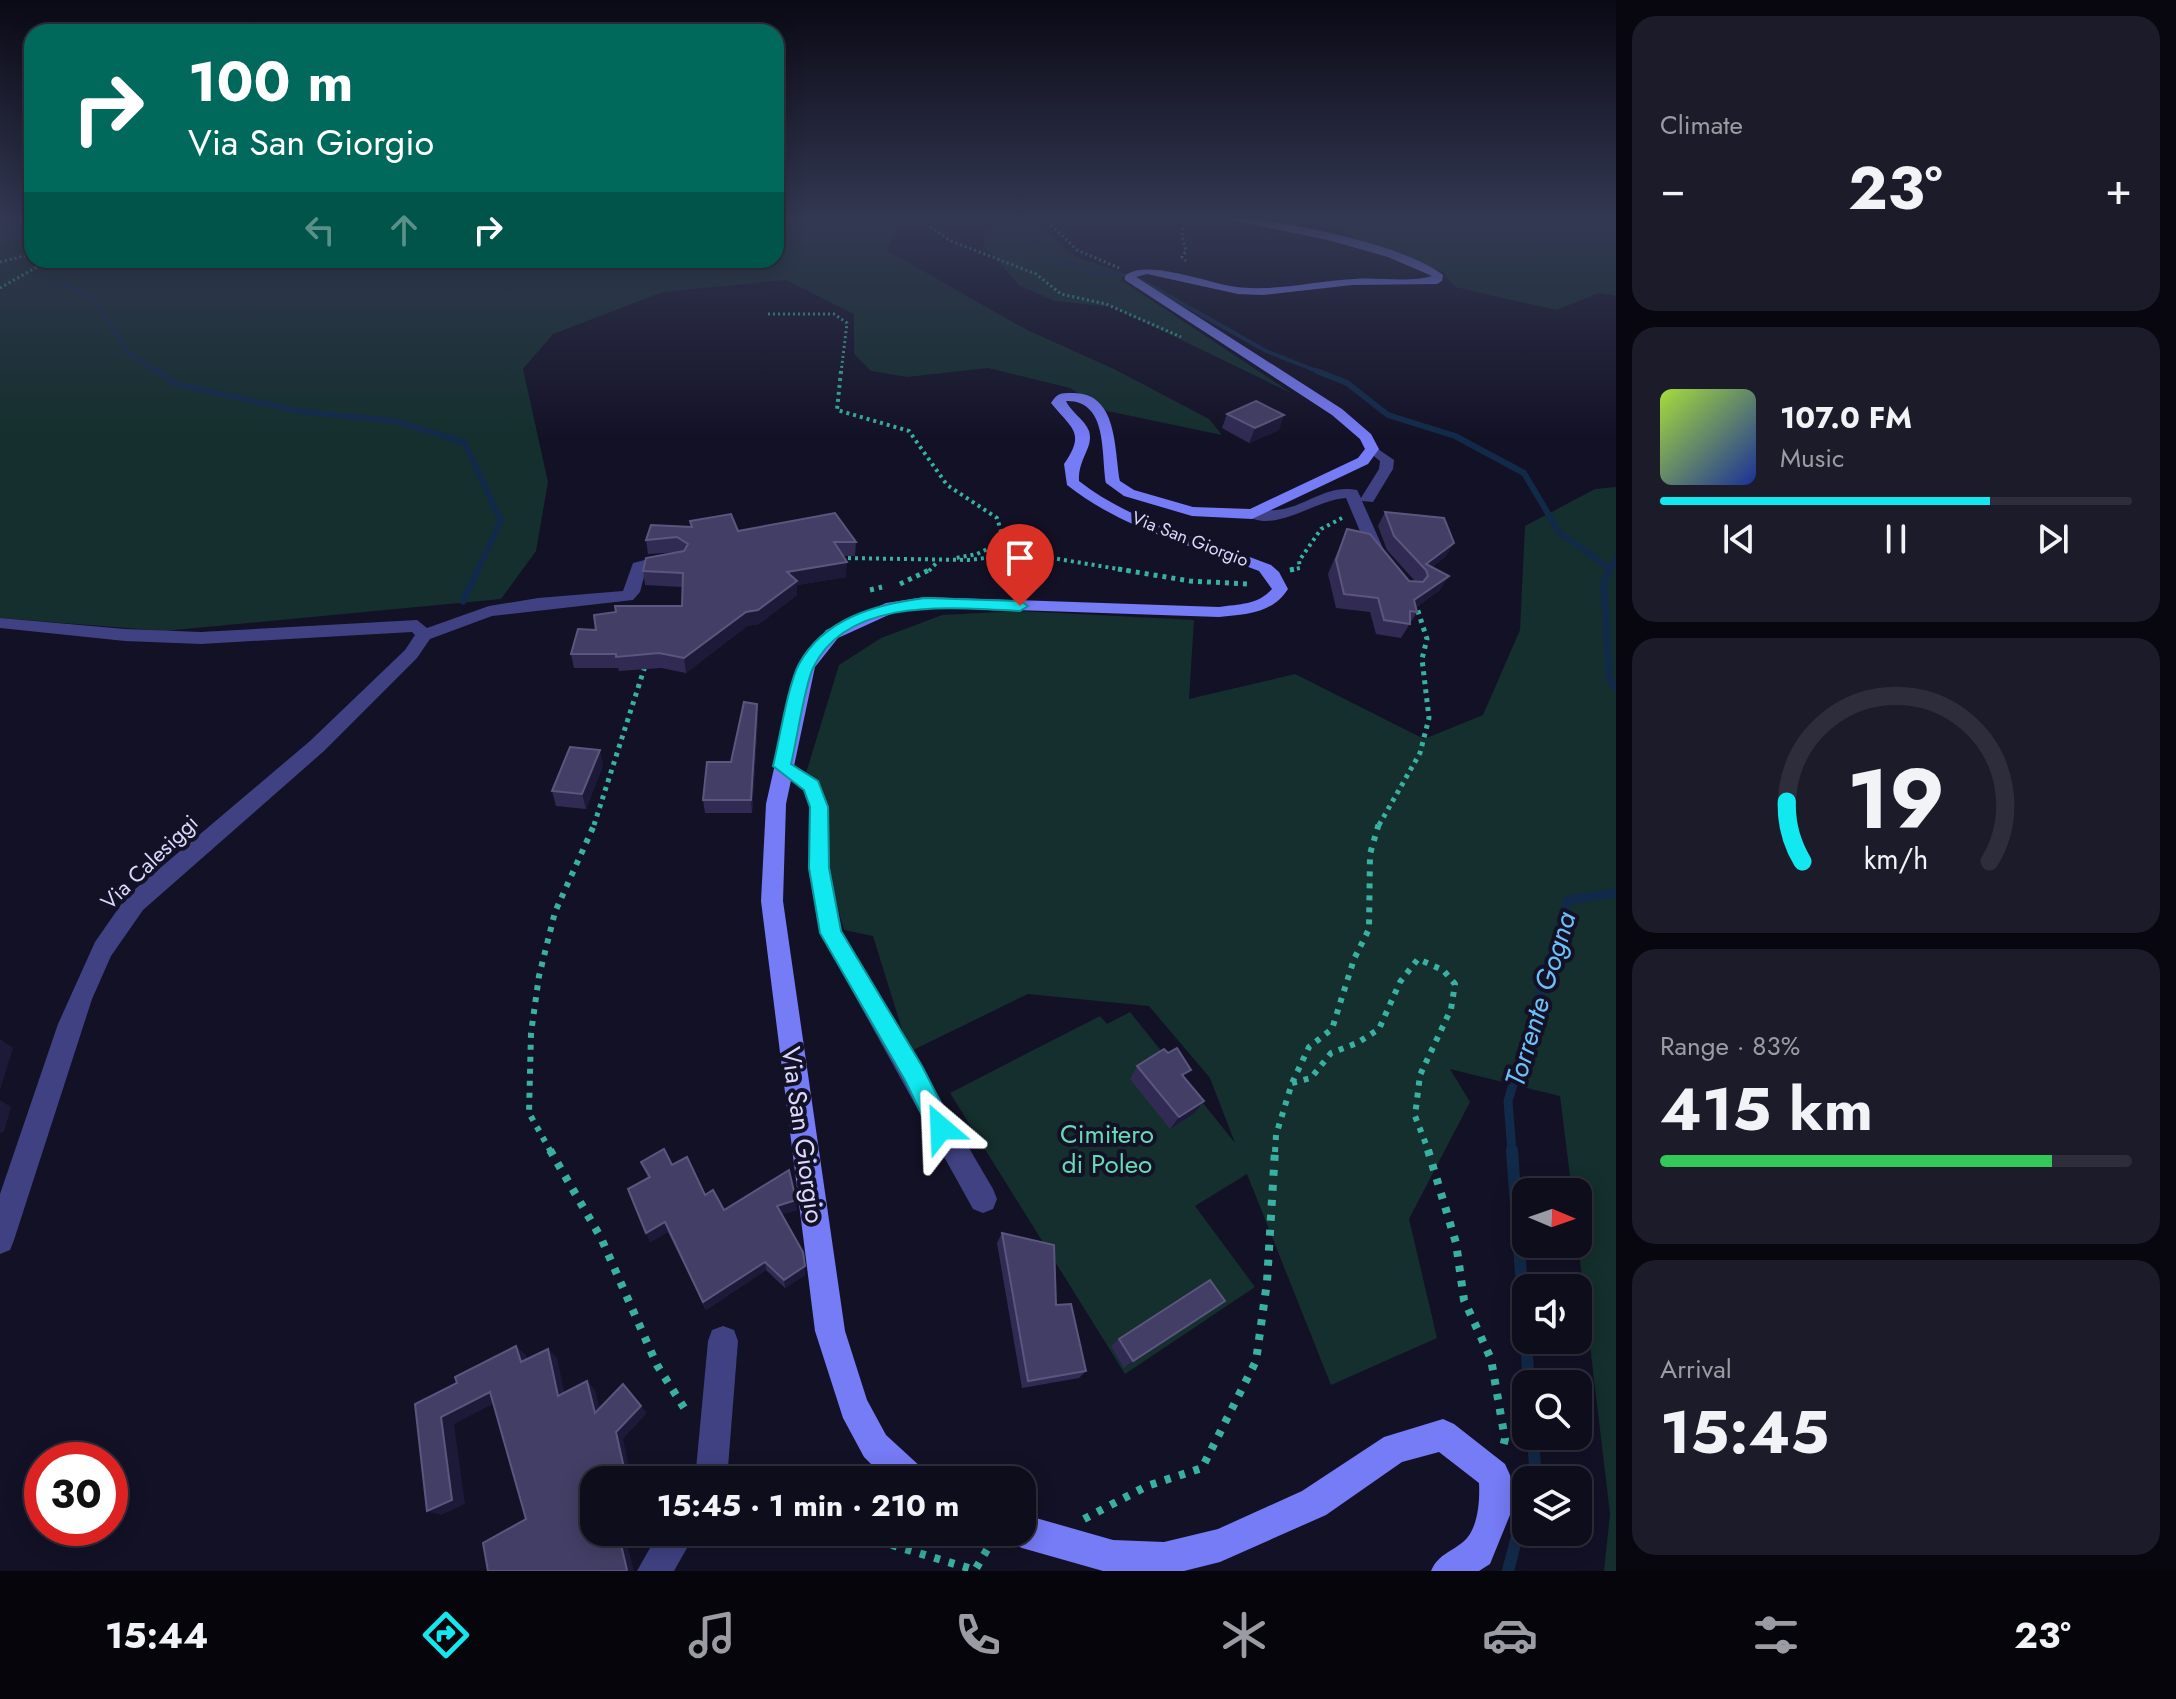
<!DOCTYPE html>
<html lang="en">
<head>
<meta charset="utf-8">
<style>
	:root { --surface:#0e0d1c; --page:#1c1b29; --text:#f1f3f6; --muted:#9b9ca3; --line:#2e2d3b; --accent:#11e8f0 }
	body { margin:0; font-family:Jost,sans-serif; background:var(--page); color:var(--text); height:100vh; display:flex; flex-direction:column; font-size:30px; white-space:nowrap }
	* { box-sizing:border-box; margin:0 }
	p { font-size:26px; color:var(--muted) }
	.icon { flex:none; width:44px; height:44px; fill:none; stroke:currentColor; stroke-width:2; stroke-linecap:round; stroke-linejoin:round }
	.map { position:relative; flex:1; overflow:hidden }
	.details { display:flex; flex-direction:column; gap:16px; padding:16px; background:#08070f; width:560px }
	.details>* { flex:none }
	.banner { position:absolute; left:24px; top:24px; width:760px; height:244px; border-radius:24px; box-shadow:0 4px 20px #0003,0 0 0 2px var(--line); background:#00695c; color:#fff; overflow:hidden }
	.needle { width:52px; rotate:92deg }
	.tools { position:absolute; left:1512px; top:1178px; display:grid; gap:16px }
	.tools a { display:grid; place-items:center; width:80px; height:80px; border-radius:16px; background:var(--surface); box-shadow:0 4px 20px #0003,0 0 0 2px var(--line); font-size:40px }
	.speed { position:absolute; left:24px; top:1442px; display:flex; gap:16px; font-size:40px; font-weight:700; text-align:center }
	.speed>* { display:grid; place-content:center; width:104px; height:104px; border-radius:50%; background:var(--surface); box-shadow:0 4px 20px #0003,0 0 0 2px var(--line); line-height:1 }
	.speed .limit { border:12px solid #d22; background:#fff; color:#111 }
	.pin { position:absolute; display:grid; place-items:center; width:68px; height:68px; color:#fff; margin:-82px -34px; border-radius:50% 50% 50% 0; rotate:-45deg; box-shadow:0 0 8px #0007 }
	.pin .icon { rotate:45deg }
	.me { position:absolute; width:88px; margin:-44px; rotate:334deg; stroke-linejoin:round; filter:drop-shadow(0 0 6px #0008) }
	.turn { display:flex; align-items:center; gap:28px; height:168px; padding:0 32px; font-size:36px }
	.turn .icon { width:104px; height:104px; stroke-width:2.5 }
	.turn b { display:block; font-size:56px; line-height:68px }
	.lanes { display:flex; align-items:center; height:76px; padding:0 32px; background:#0003; justify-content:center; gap:40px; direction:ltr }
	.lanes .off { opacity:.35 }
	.big { font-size:60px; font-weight:700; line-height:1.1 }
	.details .widget { flex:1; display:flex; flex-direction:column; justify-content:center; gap:12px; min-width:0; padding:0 28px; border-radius:24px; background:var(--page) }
	.details .dial { align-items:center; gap:0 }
	.dial svg { height:208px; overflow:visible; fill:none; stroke:var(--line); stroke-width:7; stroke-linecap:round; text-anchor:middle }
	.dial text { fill:var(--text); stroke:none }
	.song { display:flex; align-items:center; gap:24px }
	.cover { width:96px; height:96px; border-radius:12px; background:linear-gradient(135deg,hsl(80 70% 55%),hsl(230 70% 35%)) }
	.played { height:8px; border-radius:4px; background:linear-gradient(90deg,var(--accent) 70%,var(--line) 70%) }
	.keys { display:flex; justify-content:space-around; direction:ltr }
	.heat { display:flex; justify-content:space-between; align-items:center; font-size:44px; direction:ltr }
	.charge { height:12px; border-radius:6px; background:linear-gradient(90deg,#34c759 83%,var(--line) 0) }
	.trip { position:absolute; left:580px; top:1466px; width:456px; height:80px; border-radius:24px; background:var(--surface); box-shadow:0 4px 20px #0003,0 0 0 2px var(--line); font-weight:700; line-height:80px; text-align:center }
	.tabs { display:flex; height:128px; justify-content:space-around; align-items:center; background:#06050b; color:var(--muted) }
	.tabs .icon { width:56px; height:56px }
	.tabs .selected { color:var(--accent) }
	.tabs b { font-size:36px; color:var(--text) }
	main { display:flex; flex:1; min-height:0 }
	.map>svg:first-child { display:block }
	.green { fill:#142f2d }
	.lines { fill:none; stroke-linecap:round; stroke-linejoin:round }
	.stream-far4 { stroke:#122a49; stroke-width:4 }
	.stream-far3 { stroke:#122a49; stroke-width:6 }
	.stream-far2 { stroke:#122a49; stroke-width:7 }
	.stream-far1 { stroke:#122a49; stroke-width:9 }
	.stream { stroke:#122a49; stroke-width:12 }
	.path-far4 { stroke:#38b1a2; stroke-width:3; stroke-dasharray:2 3; stroke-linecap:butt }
	.path-far3 { stroke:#38b1a2; stroke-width:4; stroke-dasharray:3 4; stroke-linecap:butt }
	.path-far2 { stroke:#38b1a2; stroke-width:5; stroke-dasharray:4 5; stroke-linecap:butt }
	.path-far1 { stroke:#38b1a2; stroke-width:6; stroke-dasharray:5 7; stroke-linecap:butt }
	.path { stroke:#38b1a2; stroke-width:8; stroke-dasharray:6 9; stroke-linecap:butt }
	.street { fill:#3f4182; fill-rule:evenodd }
	.secondary { fill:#767bf6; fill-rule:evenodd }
	.wall { fill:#312b53 }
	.shaded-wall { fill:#1d1939 }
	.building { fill:#433e65; stroke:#5b567d; stroke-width:2 }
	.route { fill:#11e8f0; stroke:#0b979c; stroke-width:2 }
	.labels { text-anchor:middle; stroke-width:8; stroke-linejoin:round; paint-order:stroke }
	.far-street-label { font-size:18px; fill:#dad8fd; stroke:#131126 }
	.street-label { font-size:22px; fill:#dad8fd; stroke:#131126 }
	.near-park-label { font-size:26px; fill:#68d9b5; stroke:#131126 }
	.near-street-label { font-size:26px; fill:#dad8fd; stroke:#131126 }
	.near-water-label { font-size:28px; font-style:italic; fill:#6dbff6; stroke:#131126 }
</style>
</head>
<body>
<main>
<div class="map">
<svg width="1616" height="1571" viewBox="0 0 1616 1571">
	<rect width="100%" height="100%" fill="#131126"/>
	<g class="green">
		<polygon points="0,218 32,218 32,260 776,260 776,218 903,218 886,250 1027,330 1114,369 1209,419 1222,435 1107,411 1070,388 988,368 907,377 871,371 854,354 854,314 786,280 663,292 553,334 523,369 548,482 536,551 501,599 164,631 0,618"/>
		<polygon points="1007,218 1040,218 1038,222 1074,256 1123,273 1121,280 1293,394 1113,307 1055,301 1020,286 984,246 983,231"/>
		<polygon points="1431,218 1487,218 1520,222 1616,221 1616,296 1599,293 1556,310 1455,287 1443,272 1354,241 1338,220 1410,222"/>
		<polygon points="1616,487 1616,1571 1604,1571 1610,1514 1578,1244 1578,1192 1572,1192 1560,1096 1450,1069 1470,1102 1409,1219 1437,1338 1331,1385 1247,1174 1195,1206 1255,1287 1125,1374 950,1093 1100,1016 1107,1024 1130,1012 1235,1143 1210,1078 1149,1006 1028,994 909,1052 873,936 844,930 803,783 839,665 881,638 942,615 1020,611 1194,620 1189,699 1295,674 1424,739 1483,715 1520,630 1525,526 1595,489"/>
	</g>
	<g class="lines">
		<g class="stream-far4">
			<polyline points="1024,218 1022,228 1047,255 1089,272 1133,276 1266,351 1322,373"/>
			<polyline points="60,283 94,299 129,353 160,373"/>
		</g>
		<g class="stream-far3">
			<polyline points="157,371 176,384 298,411 394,421 464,442 501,521 477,571"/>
			<polyline points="1317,371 1347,383 1388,415 1455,436 1524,473 1559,532 1609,568"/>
			<polyline points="1609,571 1616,559"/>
		</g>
		<g class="stream-far2">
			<polyline points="1611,569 1604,581 1609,678 1616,688"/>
			<polyline points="463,601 478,569"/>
		</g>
		<polyline class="stream-far1" points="1512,1152 1508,1101 1568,900 1616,893"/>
		<g class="stream">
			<polyline points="1512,1150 1529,1384"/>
			<polyline points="1532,1480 1535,1467 1533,1436"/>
			<polyline points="1508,1571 1526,1501"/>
		</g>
		<g class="path-far4">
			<polyline points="937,218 931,227 951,241 1036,274 1061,294 1106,304 1181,337"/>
			<polyline points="1044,218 1077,250 1119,268"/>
			<polyline points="1184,218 1182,236 1186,251 1182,257 1186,261"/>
			<polyline points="0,262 32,254"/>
			<polyline points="0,288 35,268 42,260"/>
			<polyline points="768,314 834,314 847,323 841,373"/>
		</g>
		<g class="path-far3">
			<polyline points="841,371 837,410 909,431 947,485 997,518 1001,531 998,544 977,554 956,558"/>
			<polyline points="841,558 970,560 1022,553 1130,571"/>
			<polyline points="1290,570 1300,568 1299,561 1321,529 1342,518"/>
			<polyline points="929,571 938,561"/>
		</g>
		<g class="path-far2">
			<polyline points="1118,569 1190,581 1247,584"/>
			<polyline points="1290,570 1295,569"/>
			<polyline points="900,584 931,569"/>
			<polyline points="870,590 882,587"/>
			<polyline points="594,825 646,663"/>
			<polyline points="1379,825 1420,753 1429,718 1422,659 1427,639 1415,602"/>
		</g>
		<g class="path-far1">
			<polyline points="1292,1083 1311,1078 1331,1053 1357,1043 1379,1029 1400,982 1418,959 1443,970 1455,984 1451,1009 1420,1075 1415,1116 1429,1152"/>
			<polyline points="551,1152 529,1113 531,1033 539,976 555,912 595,823"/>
			<polyline points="1275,1152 1276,1135 1292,1083 1309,1047 1332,1029 1354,959 1369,929 1370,854 1379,823"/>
		</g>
		<g class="path">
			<polyline points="550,1150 601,1238 657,1365 688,1414"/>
			<polyline points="1428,1150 1456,1243 1464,1300 1491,1359 1505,1439 1503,1447"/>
			<polyline points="1084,1519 1147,1486 1202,1468 1256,1361 1267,1282 1275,1150"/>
			<polyline points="864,1532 895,1546 975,1570 994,1538"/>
		</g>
		<g class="street">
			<path d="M1372 445 1394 460 1393 469 1373 502 1362 501 1386 555 1384 558 1378 560 1370 555 1346 498C1316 499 1273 536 1244 514 1254 507 1264 511 1276 510 1305 508 1325 484 1357 490L1361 498 1379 469 1380 461 1365 449Z"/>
			<polygon points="668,554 676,559 674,562 646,569 640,592 633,600 492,616 430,639 417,658 324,751 143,910 111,956 92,999 14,1240 10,1250 0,1254 0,1194 58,1024 95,942 127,896 310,741 405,650 415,635 412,632 201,644 125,641 0,628 0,618 125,629 201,632 417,620 427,628 489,606 538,598 623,591 633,563"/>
			<polygon points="782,759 818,781 829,807 830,868 842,931 993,1189 997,1199 993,1209 983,1213 973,1209 820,933 808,868 809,807 803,790 772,766 775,761"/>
			<polygon points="723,1326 734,1330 738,1341 727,1480 695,1480 708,1341 712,1330"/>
			<polygon points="659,1532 696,1532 674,1571 637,1571"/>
		</g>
		<g class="secondary">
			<path d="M1222 218C1275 218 1402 243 1443 275L1442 281 1437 284 1352 285 1263 295 1238 294 1147 274 1136 277 1342 409 1371 434 1379 449 1368 464 1252 519 1192 516 1124 496 1106 483C1101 453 1108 400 1066 401 1070 411 1085 420 1089 431 1094 448 1078 458 1079 481 1134 524 1206 540 1271 565L1279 572 1288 589C1272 614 1246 614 1219 617L925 607 895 612 838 638 815 667 786 804 783 901 845 1331 867 1400 886 1435 922 1468 926 1480H887L864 1457 843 1418 815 1331 761 901 766 804 797 666 826 630 886 603 925 597 1219 607C1239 604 1258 605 1272 589L1259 571C1194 546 1122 529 1067 485L1064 464C1086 432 1072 429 1051 403 1057 393 1061 393 1071 393 1118 391 1114 448 1120 481L1134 490 1193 507 1250 509 1358 458 1365 449 1360 439 1332 415 1125 280V276C1142 259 1202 280 1225 285 1268 294 1311 281 1354 279 1378 277 1410 283 1432 276L1388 257 1328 240Z"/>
			<path d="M1443 1419 1454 1424 1505 1464 1510 1475 1514 1505 1490 1564 1479 1571H1431C1438 1555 1449 1553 1463 1542 1478 1530 1480 1501 1479 1483L1439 1452 1402 1462 1326 1515 1220 1562 1184 1571H1103L1022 1548 1010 1543 1006 1532H1022V1514L1113 1540 1164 1542 1218 1529 1302 1491 1384 1437Z"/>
		</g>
	</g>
	<g class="wall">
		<polygon points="1227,414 1279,430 1249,443 1222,428"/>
		<polygon points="1385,512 1454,543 1445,557 1432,567 1440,590 1416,607 1417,612 1401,638 1376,634 1370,612 1336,608 1328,574 1347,529 1409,581 1415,581 1387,550 1378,526"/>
		<polygon points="690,521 738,531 856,542 855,556 843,556 846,577 797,585 797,595 759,624 747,626 686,673 661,668 619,671 618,668 574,668 571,654 596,630 682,606 682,587 645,585 643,571 680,552 648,554 646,540 691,527"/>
		<polygon points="757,704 758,717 752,813 705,813 703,800 731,762"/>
		<polygon points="603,765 586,809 556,806 552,791"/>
		<polygon points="1137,1066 1185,1079 1204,1101 1195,1113 1170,1129 1130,1079"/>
		<polygon points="641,1162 672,1165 724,1210 797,1210 782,1214 805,1275 785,1288 766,1270 706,1310 668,1232 650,1242 628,1189 648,1178"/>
		<polygon points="1002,1233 1056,1305 1086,1371 1079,1378 1022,1388 997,1243"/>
		<polygon points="1214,1309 1124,1368 1111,1346 1119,1339"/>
	</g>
	<g class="shaded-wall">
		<polygon points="1284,415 1279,430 1249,443 1255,428"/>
		<polygon points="1454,543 1445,557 1427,572 1426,564"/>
		<polygon points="847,562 846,577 797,585 797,595 759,624 747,626 686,673 684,658 787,572"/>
		<polygon points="1449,576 1440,590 1405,614 1414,600"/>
		<polygon points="757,704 758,717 752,813 751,800"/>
		<polygon points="600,750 603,765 586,809 582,794"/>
		<polygon points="0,1039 13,1048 0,1090"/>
		<polygon points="0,1100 11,1107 4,1132 0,1133"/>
		<polygon points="1204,1101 1195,1113 1170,1129 1179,1117"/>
		<polygon points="796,1200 797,1210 778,1215 777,1206"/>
		<polygon points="665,1222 668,1232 650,1242 646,1233"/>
		<polygon points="765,1262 766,1270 706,1310 703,1302"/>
		<polygon points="805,1266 805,1275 785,1288 784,1280"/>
		<polygon points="1225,1301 1214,1309 1124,1368 1133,1361"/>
		<polygon points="516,1346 526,1355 531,1371 521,1362"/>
		<polygon points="548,1349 557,1358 567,1404 558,1396"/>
		<polygon points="587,1381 595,1390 603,1420 595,1413"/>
		<polygon points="490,1392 501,1400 454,1424 465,1504 441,1515 427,1511 441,1417"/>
		<polygon points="641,1406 647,1413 623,1439 632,1480 620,1480 616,1432"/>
		<polygon points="618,1532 624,1532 634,1571 626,1571"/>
	</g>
	<g class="building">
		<polygon points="1256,401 1284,415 1255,428 1227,414"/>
		<polygon points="1385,512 1444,518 1454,543 1426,564 1449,576 1414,600 1417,612 1410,611 1410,624 1384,620 1378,598 1344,594 1336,560 1347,529 1370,534 1409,581 1423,582 1428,576 1426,570 1394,536"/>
		<polygon points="835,513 856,542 834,542 847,562 787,572 797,581 758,610 746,612 684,658 659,653 616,657 616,654 571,654 578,629 596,630 594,615 616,612 615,606 682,606 683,573 643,571 646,558 684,551 688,544 677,537 646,540 651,525 692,527 690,521 731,514 738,531"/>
		<polygon points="744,702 757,704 751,800 703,800 707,762 731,762"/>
		<polygon points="570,747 600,750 582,794 552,791"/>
		<polygon points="1177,1048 1191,1070 1182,1075 1204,1101 1179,1117 1137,1066 1164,1049 1168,1053"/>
		<polygon points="664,1149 672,1165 687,1157 705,1195 713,1190 724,1210 789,1170 796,1200 777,1206 803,1252 805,1266 784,1280 765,1262 703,1302 665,1222 646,1233 628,1189 650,1177 641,1162"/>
		<polygon points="1002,1233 1054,1245 1056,1305 1071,1304 1086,1371 1028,1381"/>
		<polygon points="1210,1280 1225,1301 1133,1361 1119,1339"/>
		<polygon points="516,1346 521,1362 548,1349 558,1396 587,1381 595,1413 623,1384 641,1406 616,1432 626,1477 620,1480 594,1480 594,1532 618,1532 627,1570 626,1571 488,1571 483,1543 526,1519 490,1392 441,1417 452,1500 427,1511 415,1404 457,1383 455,1377"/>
	</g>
	<linearGradient id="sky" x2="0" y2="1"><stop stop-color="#0a0915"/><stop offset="0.5" stop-color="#333852"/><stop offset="1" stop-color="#333852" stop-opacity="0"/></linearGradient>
	<rect width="1616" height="438" fill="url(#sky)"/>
	<path class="route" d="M925 598 1020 601 1028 606 1020 611C955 608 848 595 813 668 804 688 797 740 791 764L818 781 828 807 829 868 841 931 922 1066 949 1119 953 1128 949 1136 941 1139 932 1136 906 1082 820 933 809 868 810 807 804 790 773 766C779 742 788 684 799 664 824 618 877 604 925 598Z"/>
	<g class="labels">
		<g class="far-street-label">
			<text transform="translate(1190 539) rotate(21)" y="6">Via San Giorgio</text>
		</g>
		<g class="street-label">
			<text transform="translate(149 862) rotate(-44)" y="8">Via Calesiggi</text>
		</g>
		<g class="near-park-label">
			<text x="1107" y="1143">Cimitero<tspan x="1107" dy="30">di Poleo</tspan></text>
		</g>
		<g class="near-street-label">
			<text transform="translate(803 1135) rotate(82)" y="9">Via San Giorgio</text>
		</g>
		<g class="near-water-label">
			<text transform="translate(1540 999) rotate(-73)" y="10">Torrente Gogna</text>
		</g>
	</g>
</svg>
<div class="tools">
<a><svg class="needle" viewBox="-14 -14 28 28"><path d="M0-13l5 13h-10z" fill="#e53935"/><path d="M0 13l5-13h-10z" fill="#9b9ca3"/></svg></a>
<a><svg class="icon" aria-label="sound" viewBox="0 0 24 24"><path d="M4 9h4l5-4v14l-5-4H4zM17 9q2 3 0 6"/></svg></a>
<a><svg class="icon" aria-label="search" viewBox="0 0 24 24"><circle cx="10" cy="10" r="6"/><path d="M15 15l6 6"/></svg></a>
<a><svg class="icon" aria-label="layers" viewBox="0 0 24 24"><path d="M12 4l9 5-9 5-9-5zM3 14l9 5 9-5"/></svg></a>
</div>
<div class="speed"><div class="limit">30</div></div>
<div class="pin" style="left:1020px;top:606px;background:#d93025"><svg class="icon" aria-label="arrive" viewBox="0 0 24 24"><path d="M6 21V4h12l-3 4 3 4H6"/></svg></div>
<svg class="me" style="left:941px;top:1128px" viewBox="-20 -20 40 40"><path d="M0-17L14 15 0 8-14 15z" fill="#11e8f0" stroke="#fff" stroke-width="4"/></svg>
<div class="trip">15:45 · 1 min · 210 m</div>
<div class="banner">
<div class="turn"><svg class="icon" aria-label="right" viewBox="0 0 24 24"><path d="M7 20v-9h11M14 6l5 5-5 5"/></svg><div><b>100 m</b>Via San Giorgio</div></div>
<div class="lanes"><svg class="icon off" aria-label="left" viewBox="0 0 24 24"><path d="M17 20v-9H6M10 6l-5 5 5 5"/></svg><svg class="icon off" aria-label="ahead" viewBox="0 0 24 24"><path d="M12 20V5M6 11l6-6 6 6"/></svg><svg class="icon" aria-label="right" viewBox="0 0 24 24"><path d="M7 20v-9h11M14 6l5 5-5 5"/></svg></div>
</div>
</div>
<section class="details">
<div class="widget"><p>Climate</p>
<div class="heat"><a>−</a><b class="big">23°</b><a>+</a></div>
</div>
<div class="widget">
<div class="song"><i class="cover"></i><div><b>107.0 FM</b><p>Music</p></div></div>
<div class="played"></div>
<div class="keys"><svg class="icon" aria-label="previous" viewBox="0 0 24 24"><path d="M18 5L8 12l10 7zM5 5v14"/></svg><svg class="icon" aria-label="pause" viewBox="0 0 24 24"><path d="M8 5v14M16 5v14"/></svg><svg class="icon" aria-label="next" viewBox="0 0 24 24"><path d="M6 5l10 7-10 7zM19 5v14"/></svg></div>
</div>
<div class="widget dial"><svg viewBox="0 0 100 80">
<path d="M14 69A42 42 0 1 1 86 69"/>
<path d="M14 69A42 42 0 0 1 8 46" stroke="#11e8f0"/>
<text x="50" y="56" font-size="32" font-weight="700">19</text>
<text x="50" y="72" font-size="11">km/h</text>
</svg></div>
<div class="widget"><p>Range · 83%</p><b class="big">415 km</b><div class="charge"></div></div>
<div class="widget"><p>Arrival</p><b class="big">15:45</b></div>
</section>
</main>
<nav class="tabs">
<b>15:44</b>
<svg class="icon selected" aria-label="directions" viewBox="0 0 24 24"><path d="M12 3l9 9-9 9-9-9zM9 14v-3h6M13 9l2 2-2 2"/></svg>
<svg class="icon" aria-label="music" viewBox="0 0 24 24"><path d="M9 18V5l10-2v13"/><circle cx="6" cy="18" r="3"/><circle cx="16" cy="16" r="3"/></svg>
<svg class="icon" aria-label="phone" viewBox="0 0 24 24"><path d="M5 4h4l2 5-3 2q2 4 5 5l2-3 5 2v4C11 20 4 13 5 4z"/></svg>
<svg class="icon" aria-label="climate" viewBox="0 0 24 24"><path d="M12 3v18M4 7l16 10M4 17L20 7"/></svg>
<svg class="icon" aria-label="car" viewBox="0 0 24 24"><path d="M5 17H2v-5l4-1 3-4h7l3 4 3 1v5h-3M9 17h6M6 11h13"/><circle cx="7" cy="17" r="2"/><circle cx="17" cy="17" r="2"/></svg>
<svg class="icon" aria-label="filters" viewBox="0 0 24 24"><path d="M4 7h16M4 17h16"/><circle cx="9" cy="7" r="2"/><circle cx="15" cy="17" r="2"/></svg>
<b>23°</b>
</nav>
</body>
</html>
